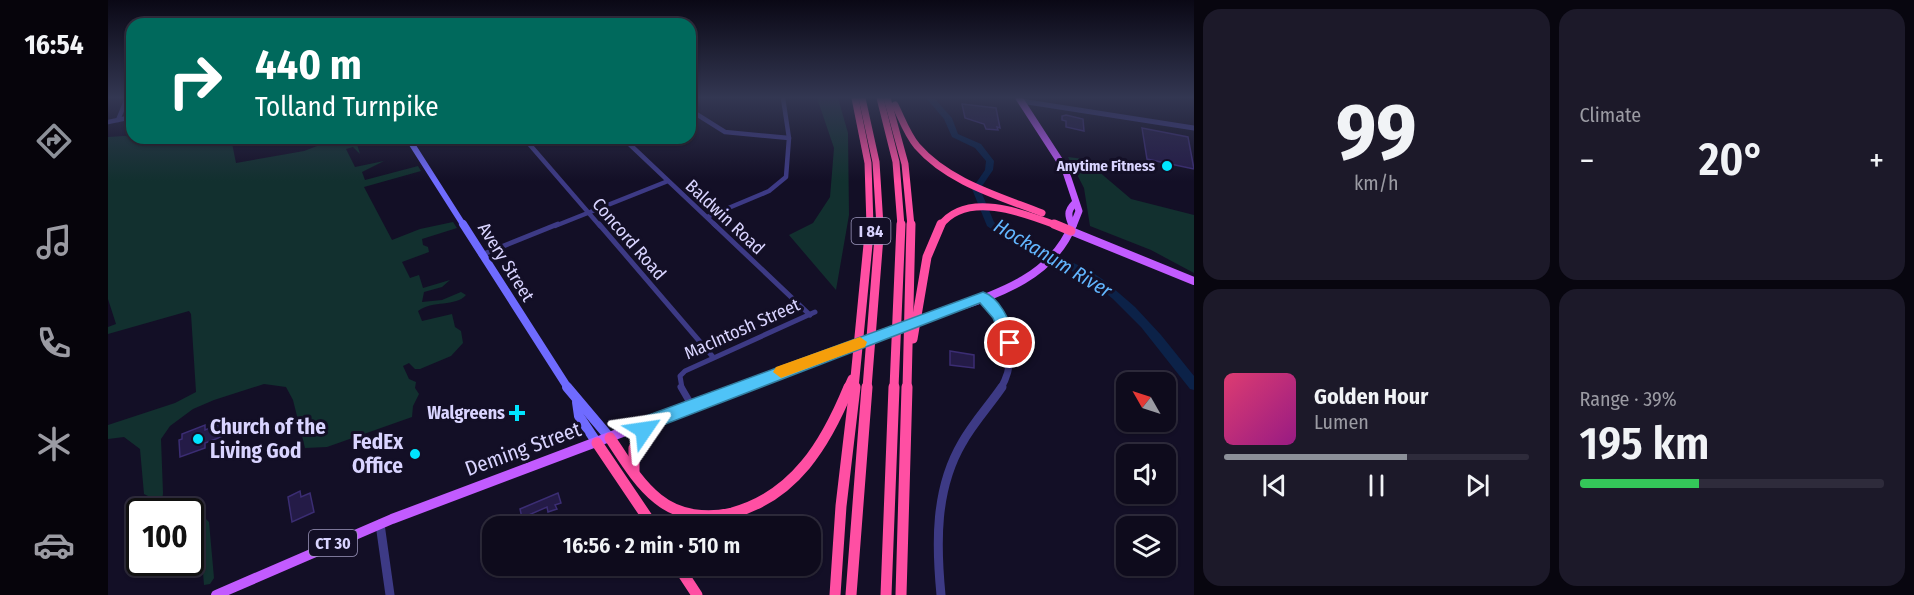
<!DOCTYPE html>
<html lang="en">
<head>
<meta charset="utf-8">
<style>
	:root { --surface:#0e0b1c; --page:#1c1929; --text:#f1f3f6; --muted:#9b9ba3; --line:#2e2b3b; --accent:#8c9099 }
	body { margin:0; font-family:"Fira Sans Condensed",sans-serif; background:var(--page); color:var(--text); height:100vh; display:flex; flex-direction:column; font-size:22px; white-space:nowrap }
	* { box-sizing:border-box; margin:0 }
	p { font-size:20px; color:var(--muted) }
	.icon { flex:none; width:33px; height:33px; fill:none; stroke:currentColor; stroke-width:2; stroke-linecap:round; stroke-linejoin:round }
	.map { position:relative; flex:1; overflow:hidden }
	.details { display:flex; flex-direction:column; gap:9px; padding:9px; background:#08060f; width:720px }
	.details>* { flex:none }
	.guide { position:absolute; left:18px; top:18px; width:570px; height:126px; border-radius:18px; box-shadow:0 2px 4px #0004,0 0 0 2px var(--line); background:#00695c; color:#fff; overflow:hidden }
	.needle { width:39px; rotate:309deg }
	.buttons { position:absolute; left:1008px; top:372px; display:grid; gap:12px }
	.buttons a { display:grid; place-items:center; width:60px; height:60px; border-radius:12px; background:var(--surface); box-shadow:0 2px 4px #0004,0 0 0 2px var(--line); font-size:30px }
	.speed { position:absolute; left:18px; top:498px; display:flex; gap:12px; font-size:30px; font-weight:700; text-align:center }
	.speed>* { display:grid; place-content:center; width:78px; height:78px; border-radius:50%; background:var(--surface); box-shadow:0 2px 4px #0004,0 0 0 2px var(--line); line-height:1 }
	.speed .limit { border:3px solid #111; border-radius:9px; background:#fff; color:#111 }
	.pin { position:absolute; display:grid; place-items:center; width:51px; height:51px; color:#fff; margin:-26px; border:3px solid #fff; border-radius:50%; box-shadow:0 2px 6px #0007 }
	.me { position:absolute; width:66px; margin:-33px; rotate:58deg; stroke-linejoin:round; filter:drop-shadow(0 0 4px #0008) }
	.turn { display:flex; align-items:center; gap:21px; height:126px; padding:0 30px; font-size:27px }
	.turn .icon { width:78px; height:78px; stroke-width:2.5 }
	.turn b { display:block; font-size:42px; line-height:51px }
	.big { font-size:45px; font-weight:600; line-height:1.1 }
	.details .widget { flex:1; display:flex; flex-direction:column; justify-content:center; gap:9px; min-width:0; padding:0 21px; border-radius:18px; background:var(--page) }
	.details .dial { align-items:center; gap:0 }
	.dial b { font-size:78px; line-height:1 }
	.song { display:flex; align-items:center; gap:18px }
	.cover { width:72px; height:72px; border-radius:9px; background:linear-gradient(135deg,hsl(340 70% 55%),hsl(310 70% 35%)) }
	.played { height:6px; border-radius:3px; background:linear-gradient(90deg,var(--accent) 60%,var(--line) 60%) }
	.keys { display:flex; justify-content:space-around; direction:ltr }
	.heat { display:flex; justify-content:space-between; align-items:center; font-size:33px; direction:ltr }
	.charge { height:9px; border-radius:4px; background:linear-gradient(90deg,#34c759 39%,var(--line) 0) }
	.details .tiles { flex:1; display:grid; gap:9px; grid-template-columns:repeat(2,1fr) }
	.trip { position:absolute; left:374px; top:516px; width:339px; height:60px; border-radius:18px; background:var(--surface); box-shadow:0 2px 4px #0004,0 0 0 2px var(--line); font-weight:600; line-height:60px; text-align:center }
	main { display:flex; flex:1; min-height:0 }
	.dock { display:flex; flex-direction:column; width:108px; justify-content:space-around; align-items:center; background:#06040b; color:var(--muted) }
	.dock .icon { width:42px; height:42px }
	.dock .active { color:var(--accent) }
	.dock b { font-size:27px; color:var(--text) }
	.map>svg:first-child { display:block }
	.green { fill:#12302f }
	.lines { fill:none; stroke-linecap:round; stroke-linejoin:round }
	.river { fill:#0c2248; fill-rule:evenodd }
	.building { fill:#241b47; stroke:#3b2d73; stroke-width:1.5 }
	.minor-far2 { stroke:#3d3a85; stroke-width:4.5 }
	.minor-far1 { stroke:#3d3a85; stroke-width:5 }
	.minor { stroke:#3d3a85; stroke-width:7 }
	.tertiary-far2 { stroke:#3d3a85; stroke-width:5 }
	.tertiary-far1 { stroke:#3d3a85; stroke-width:7 }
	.tertiary { stroke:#3d3a85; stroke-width:9 }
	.secondary-far2 { stroke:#6f6bff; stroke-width:6 }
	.secondary-far1 { stroke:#6f6bff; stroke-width:8 }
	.secondary { stroke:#6f6bff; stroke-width:10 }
	.primary-far2 { stroke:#c25bff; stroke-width:7 }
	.primary-far1 { stroke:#c25bff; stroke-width:8 }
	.primary { stroke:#c25bff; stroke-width:10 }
	.motorway-far2 { stroke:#ff4fa3; stroke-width:7 }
	.motorway-far1 { stroke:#ff4fa3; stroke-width:9 }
	.motorway { stroke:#ff4fa3; stroke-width:11 }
	.primary-bridge { stroke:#c25bff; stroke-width:8 }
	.route { fill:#4fc3f7; stroke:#337fa1; stroke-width:1.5 }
	.slow { fill:#f59e0b }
	.poi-dot { fill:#00e5ff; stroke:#130f26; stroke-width:2 }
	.labels { text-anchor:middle; stroke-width:6; stroke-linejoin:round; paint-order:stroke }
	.far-poi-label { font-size:15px; font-weight:bold; fill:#d9d4ff; stroke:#130f26; text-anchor:end }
	.shield { fill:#130f26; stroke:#9e99be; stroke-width:1.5 }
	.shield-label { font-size:16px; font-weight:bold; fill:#d9d4ff }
	.street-label { font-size:18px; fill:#d9d4ff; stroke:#130f26 }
	.poi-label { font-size:18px; font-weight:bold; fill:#d9d4ff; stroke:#130f26; text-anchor:end }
	.water-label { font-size:20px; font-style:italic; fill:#62b6ff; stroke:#130f26 }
	.near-poi-label { font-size:21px; font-weight:bold; fill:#d9d4ff; stroke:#130f26; text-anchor:start }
	.near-street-label { font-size:21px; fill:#d9d4ff; stroke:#130f26 }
</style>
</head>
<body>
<main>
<nav class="dock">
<b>16:54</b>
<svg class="icon active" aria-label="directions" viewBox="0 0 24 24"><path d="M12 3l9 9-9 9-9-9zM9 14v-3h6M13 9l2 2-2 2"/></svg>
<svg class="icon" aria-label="music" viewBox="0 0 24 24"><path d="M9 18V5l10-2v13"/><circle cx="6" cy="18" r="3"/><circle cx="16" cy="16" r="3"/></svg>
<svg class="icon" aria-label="phone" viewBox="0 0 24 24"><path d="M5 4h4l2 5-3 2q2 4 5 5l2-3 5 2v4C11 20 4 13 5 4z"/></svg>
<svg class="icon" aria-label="climate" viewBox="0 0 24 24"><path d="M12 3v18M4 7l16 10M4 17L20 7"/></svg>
<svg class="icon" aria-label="car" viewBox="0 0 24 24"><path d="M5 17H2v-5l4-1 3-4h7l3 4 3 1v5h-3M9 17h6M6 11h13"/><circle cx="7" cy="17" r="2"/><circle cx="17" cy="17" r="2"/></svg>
</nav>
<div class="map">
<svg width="1086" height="595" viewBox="0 0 1086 595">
	<rect width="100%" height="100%" fill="#130f26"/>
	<g class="green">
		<polygon points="709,98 730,98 740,133 741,215 728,290 681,235 705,223 722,197 726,148"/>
		<path d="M16 136 123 138 128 163 196 151 230 138H263L249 144 252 154 245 147 238 149 247 167 276 161 254 172 257 180 310 166 313 171 256 187 284 240 312 229 345 222 349 228 314 239 315 245 320 247 321 252 294 262 302 278 311 275 315 288 342 280 334 287 316 292 314 302 334 300 353 292 358 295C348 307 324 300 310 311L314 321 344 314 347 327 353 331 355 343 343 356 312 369H307L301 363 295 366 301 379 308 382 307 388 311 394 305 406 304 417 219 447 197 448 185 400 178 387 156 384 106 400 85 409 62 426 53 439 55 493 53 511H48L44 498 36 494 32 449 16 437 0 439V425L67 403 88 392 83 314 81 311 0 334V327L8 324 0 299V137Z"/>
		<polygon points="960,157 976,159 1023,199 1086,215 1086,273 1043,250 982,226 976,188"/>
		<polygon points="96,517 101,522 106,578 102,584 96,585 94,560 91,557 82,560 83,521"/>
	</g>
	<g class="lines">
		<polygon class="river" points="818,98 826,98 844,118 850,134 873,144 886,161 885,170 872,189 886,222 906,236 981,270 997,281 1027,307 1053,335 1086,376 1086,390 1082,389 1033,327 1005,299 990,287 962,270 899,240 879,226 864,189 877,170 878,161 867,148 844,137 836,119"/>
	</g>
	<g class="building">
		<polygon points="854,104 888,108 892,128 889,127 890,130 878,129 876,124 857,118"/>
		<polygon points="958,115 975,119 976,131 958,127 958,121 954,120 954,116"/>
		<polygon points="1034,128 1080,137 1086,169 1039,159"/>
		<polygon points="842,351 866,355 866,368 842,365"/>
		<polygon points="120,421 121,434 97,443 97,448 72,457 71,440 74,439 74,434 97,425 97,430"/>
		<polygon points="192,491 193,497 202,493 206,512 184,522 180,497"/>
		<polygon points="450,493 453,503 447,505 449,509 440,512 439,507 414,518 412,509"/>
	</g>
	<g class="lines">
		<g class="minor-far2">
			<polyline points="582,110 617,132 681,138"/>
			<polyline points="10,120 19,98"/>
			<polyline points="0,122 24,117"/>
			<polyline points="416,138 492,226"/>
			<polyline points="515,138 608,226"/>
			<polyline points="599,217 661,191 678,177 681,138 675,98"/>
			<polyline points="447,226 560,181"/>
		</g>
		<g class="minor-far1">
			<polyline points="491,224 605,357"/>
			<polyline points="606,224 702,315"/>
			<polyline points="373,255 450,224"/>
			<polyline points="574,388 572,376 577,371 707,312"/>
		</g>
		<polyline class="minor" points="573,387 584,406"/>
		<polyline class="tertiary-far2" points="913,101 1086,128"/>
		<path class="tertiary-far1" d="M875 297C896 326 913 353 893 388"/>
		<g class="tertiary">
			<polyline points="272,524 282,595"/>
			<path d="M833 595C828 543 827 489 854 443 865 423 881 406 894 387"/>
		</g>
		<polyline class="secondary-far2" points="300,138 356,226"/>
		<polyline class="secondary-far1" points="355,224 460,388"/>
		<g class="secondary">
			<polyline points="459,387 502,438"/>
			<polyline points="469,402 471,416 489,443"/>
		</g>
		<g class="primary-far2">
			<polyline points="911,98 957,169 971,211 965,226"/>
			<path d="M964 225C960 216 959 211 966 204"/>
		</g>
		<g class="primary-far1">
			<polyline points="963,231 1086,281"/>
			<path d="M824 316C878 297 942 283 965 224"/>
			<polyline points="630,388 728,351"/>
		</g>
		<polyline class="primary" points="108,595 284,519 634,387"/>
		<g class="motorway-far2">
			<polyline points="747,98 760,163 762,226"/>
			<polyline points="754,98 768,162 772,226"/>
			<polyline points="772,98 788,162 793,226"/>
			<polyline points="779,98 797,164 803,226"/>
			<path d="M787 105C794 119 799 134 809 146 840 182 891 196 934 213"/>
			<path d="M832 226C858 190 916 213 950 226"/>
		</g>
		<g class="motorway-far1">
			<polyline points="946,224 963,231"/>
			<polyline points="805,339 819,257 833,224"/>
			<polyline points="740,388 744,379"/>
			<polyline points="746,388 762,224"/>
			<polyline points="759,388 772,224"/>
			<polyline points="786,388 793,224"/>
			<polyline points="799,388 803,224"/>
		</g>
		<g class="motorway">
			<path d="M502 438C516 459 530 483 550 499 571 516 599 519 624 513 687 496 718 443 741 387"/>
			<polyline points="489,443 545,526"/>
			<polyline points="526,471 526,448 541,423"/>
			<polyline points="570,566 589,595"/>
			<polyline points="727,595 733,506 747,387"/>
			<polyline points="743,595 759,387"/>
			<polyline points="778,595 786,387"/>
			<polyline points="793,595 799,387"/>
		</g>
		<polyline class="primary-bridge" points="728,351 824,316"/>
	</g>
	<linearGradient id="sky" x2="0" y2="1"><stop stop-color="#0a0815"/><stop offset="0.54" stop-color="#333752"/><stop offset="1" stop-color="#333752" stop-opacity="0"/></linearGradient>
	<rect width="1086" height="181" fill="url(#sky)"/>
	<path class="route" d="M875 292C894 298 903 326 910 343L907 347H897L885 318 872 303 547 428 542 435 536 438 530 435 528 430 535 417Z"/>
	<polygon class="slow" points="752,337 759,342 757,347 673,378 665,372 668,367"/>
	<g class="poi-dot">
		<circle cx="1059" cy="166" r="6"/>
		<path d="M406 404h6v6h6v6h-6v6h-6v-6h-6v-6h6z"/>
		<circle cx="90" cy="439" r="6"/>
		<circle cx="307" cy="454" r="6"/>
	</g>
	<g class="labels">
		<g class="far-poi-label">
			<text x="1047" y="171">Anytime Fitness</text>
		</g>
		<g class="shield">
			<rect x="743.5" y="218" width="39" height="26" rx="4.5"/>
			<rect x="201" y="530" width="48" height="26" rx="4.5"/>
		</g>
		<g class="shield-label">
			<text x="763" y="237">I 84</text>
			<text x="225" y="549">CT 30</text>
		</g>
		<g class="street-label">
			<text transform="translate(617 217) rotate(43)" y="6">Baldwin Road</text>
			<text transform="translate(521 239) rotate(49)" y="6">Concord Road</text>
			<text transform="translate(398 262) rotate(58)" y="6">Avery Street</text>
			<text transform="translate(634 329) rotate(-24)" y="6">MacIntosh Street</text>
		</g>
		<g class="poi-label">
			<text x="397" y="419">Walgreens</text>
		</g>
		<g class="water-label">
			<text transform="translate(945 258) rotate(31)" y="7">Hockanum River</text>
		</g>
		<g class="near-poi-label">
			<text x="102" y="434">Church of the<tspan x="102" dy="24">Living God</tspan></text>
			<text x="295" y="449" text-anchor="end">FedEx<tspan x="295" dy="24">Office</tspan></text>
		</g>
		<g class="near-street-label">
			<text transform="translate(415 449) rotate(-20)" y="7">Deming Street</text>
		</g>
	</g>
</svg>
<div class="buttons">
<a><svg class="needle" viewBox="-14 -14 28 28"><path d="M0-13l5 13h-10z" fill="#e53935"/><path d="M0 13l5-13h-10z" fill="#9b9ba3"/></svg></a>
<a><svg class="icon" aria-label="sound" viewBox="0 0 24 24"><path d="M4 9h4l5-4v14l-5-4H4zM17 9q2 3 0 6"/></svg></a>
<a><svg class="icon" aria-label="layers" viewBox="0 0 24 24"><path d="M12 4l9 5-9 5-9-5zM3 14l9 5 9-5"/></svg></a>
</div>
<div class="speed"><div class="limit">100</div></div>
<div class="pin" style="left:902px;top:343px;background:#d93025"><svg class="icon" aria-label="arrive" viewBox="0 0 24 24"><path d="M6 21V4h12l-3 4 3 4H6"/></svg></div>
<svg class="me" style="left:536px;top:430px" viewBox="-20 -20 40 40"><path d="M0-17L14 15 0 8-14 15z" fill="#4fc3f7" stroke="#fff" stroke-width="4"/></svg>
<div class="trip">16:56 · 2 min · 510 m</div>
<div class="guide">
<div class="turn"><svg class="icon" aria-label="right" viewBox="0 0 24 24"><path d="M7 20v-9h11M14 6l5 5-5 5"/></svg><div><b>440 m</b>Tolland Turnpike</div></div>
</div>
</div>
<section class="details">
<div class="tiles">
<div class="widget dial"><b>99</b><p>km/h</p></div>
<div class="widget"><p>Climate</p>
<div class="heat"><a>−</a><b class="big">20°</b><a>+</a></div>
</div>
<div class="widget">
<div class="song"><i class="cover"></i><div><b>Golden Hour</b><p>Lumen</p></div></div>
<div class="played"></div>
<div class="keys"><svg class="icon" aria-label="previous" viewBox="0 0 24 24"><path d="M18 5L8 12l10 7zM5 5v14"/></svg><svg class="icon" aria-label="pause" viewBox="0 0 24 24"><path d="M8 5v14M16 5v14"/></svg><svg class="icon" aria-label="next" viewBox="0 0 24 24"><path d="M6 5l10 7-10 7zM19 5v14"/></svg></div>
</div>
<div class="widget"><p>Range · 39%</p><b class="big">195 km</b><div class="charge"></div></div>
</div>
</section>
</main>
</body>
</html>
